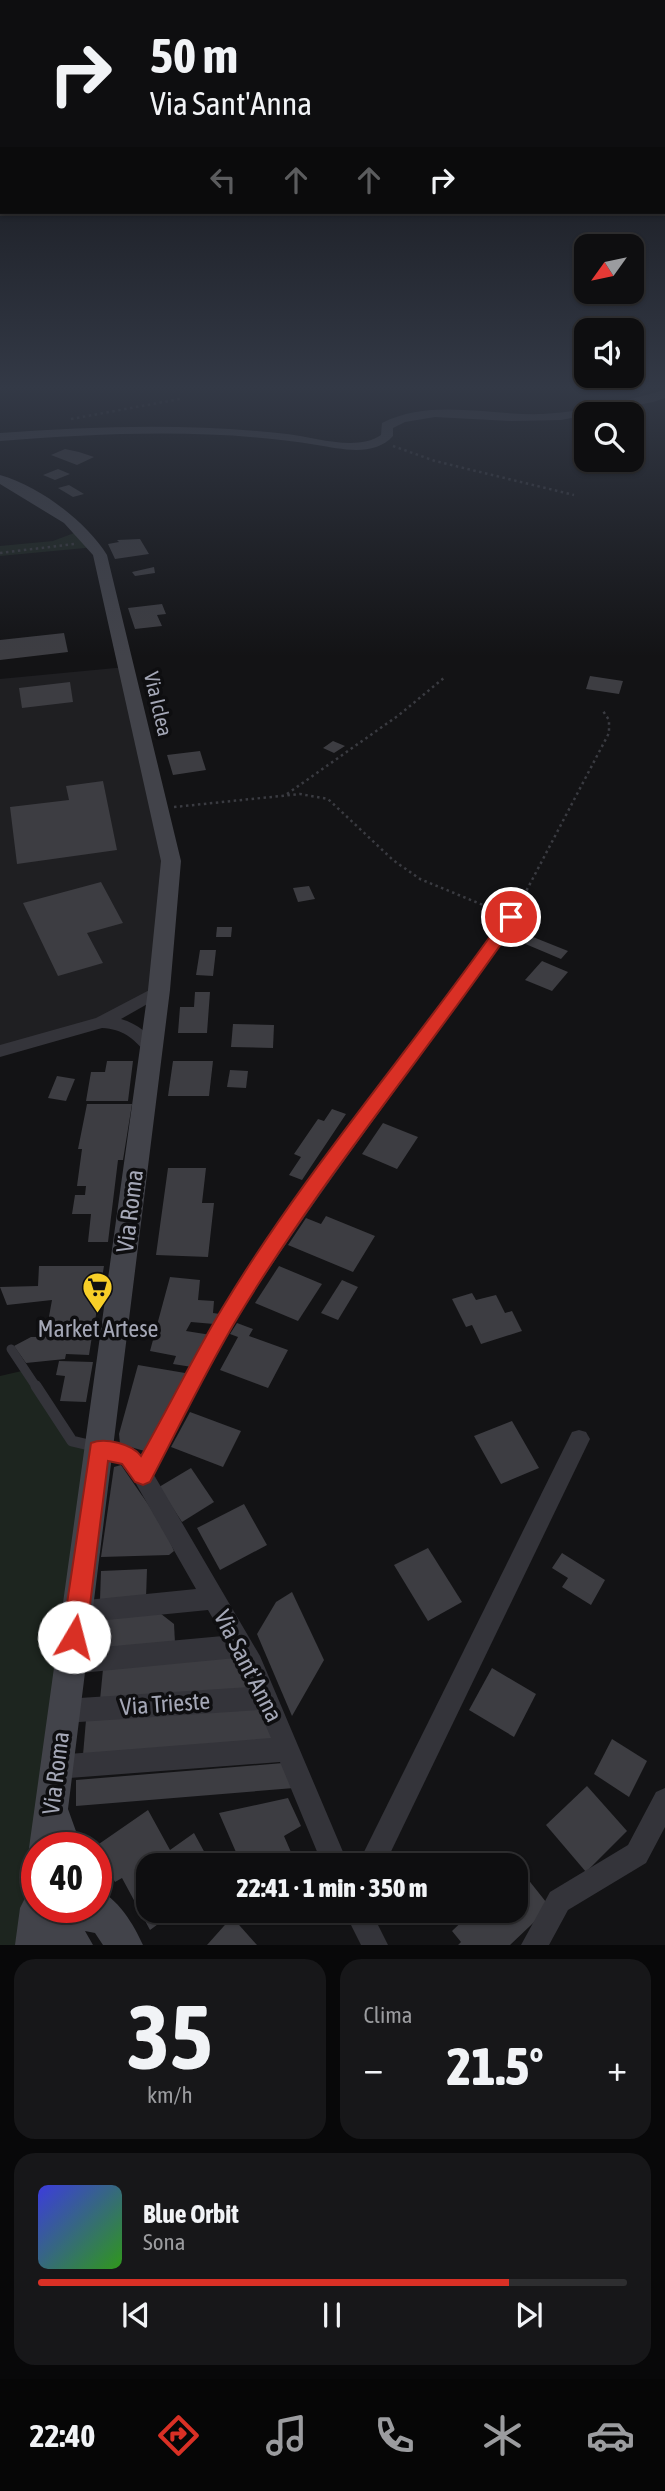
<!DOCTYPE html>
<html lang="it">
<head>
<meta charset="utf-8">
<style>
	:root { --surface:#0e0e10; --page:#171719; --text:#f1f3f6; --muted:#9b9c9f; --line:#2e2e30; --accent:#d93025 }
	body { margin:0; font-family:"Asap Condensed",sans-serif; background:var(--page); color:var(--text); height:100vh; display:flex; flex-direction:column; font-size:26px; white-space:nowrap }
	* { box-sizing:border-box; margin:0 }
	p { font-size:23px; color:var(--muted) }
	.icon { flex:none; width:38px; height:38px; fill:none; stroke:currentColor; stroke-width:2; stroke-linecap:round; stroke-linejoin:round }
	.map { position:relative; height:1945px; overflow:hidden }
	.drawer { display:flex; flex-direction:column; gap:14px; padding:14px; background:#080809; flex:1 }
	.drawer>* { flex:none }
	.banner { position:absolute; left:0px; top:0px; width:665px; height:214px; box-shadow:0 2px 5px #0004,0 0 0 2px var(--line); background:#0e0e10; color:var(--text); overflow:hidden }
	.needle { width:46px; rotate:237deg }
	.tools { position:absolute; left:574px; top:234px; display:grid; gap:14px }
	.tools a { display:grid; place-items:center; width:70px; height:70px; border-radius:14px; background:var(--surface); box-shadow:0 2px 5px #0004,0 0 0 2px var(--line); font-size:35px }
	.speed { position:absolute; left:21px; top:1832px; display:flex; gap:14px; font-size:35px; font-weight:700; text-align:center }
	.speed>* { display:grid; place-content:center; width:91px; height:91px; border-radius:50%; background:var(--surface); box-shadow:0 2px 5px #0004,0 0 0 2px var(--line); line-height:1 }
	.speed .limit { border:10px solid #d22; background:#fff; color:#111 }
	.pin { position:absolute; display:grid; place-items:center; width:60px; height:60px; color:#fff; margin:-30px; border:4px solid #fff; border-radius:50%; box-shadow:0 2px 7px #0007 }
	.me { position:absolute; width:77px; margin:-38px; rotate:8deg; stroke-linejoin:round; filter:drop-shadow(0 0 5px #0008) }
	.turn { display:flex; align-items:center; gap:24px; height:147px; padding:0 35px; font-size:32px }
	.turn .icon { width:91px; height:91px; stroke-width:2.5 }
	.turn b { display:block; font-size:49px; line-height:60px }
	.lanes { display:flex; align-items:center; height:66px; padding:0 35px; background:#0003; justify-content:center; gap:35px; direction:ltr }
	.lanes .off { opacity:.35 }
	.big { font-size:52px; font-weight:800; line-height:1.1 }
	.drawer .tile { flex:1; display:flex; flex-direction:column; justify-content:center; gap:10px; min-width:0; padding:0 24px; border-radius:21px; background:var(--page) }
	.drawer .dial { align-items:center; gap:0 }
	.dial b { font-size:91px; line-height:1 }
	.song { display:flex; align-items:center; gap:21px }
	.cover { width:84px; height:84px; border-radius:10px; background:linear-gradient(135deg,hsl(240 70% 55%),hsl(110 70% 35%)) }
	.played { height:7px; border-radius:4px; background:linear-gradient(90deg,var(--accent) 80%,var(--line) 80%) }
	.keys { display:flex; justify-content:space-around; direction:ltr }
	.heat { display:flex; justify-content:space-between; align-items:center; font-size:38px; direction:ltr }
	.drawer .tiles { flex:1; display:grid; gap:14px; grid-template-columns:1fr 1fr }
	.tile:last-child { grid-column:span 2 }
	.trip { position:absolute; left:136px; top:1853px; width:392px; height:70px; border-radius:21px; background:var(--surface); box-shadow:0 2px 5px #0004,0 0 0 2px var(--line); font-weight:800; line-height:70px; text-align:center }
	.tab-bar { display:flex; height:112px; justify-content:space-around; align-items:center; background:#060606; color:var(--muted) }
	.tab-bar .icon { width:49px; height:49px }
	.tab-bar .on { color:var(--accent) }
	.tab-bar b { font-size:32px; color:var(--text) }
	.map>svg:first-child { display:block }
	.built { fill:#1f1f22 }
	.green { fill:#1d251f }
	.building { fill:#3d3d42 }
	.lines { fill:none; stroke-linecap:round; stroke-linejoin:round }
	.path { stroke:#3a3b41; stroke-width:2.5; stroke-dasharray:2.5 3.5; stroke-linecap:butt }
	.lane-far1 { stroke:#34343a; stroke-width:9 }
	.lane { stroke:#34343a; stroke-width:11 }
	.street { fill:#34343a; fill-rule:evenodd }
	.secondary { fill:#42434a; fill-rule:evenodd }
	.route { fill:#d93025; stroke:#8d1f18; stroke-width:2 }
	.labels { text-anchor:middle; stroke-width:7; stroke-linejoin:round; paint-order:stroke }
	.street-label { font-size:21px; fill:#a4a7b6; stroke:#0e0e10 }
	.near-street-label { font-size:24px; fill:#a4a7b6; stroke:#0e0e10 }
	.near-poi-label { font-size:24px; fill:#a4a7b6; stroke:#0e0e10 }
</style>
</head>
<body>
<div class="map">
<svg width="665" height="1945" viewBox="0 0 665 1945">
	<rect width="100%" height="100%" fill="#131315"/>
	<polygon class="built" points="126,667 171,861 159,990 102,1022 0,1051 0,679"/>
	<g class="green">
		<polygon points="82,530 96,547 0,556 0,546 53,541"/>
		<polygon points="26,1370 72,1441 99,1449 37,1848 38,1908 33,1945 0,1945 0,1376"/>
	</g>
	<g class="building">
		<polygon points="65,449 79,452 94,457 77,465 51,455"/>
		<polygon points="58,469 70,474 55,480 43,475"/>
		<polygon points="69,485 84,494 73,497 58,488"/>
		<polygon points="140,539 149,554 115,559 108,544 119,542 117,540"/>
		<polygon points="154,567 155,573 135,576 132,572"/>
		<polygon points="162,604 166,614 157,615 162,626 135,629 128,608"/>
		<polygon points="64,633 68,652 0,660 0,640"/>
		<polygon points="590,676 623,681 619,694 586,689"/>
		<polygon points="70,682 73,702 22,708 19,688"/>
		<polygon points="333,741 345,746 334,753 323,748"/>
		<polygon points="200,751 206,770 173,775 167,755"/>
		<polygon points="103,781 117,850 17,864 10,807 69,800 66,786"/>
		<polygon points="101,882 123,923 87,933 103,963 58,976 23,903"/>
		<polygon points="309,886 315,899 298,902 293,888"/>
		<polygon points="217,927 232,927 231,937 216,937"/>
		<polygon points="523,933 568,951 561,959 516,940"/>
		<polygon points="200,950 216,950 213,976 196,975"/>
		<polygon points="542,961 568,972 552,991 525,980"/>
		<polygon points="195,992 210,992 207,1033 178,1033 180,1007 194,1007"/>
		<polygon points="233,1024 274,1025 273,1048 231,1047"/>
		<polygon points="107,1061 133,1061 128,1101 86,1101 91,1072 105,1072"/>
		<polygon points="173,1061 213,1061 209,1096 168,1096"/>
		<polygon points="230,1070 248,1071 246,1088 227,1087"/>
		<polygon points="57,1076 75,1079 66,1101 48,1098"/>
		<polygon points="87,1104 132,1104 123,1160 118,1160 108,1242 88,1242 91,1214 72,1214 75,1195 85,1195 86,1186 77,1186 82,1149 78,1149"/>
		<polygon points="332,1109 346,1114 302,1180 289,1175 301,1157 294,1154 318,1119 324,1121"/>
		<polygon points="383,1123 418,1137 397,1169 362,1154"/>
		<polygon points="168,1168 206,1168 202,1203 214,1203 208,1257 156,1255"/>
		<polygon points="326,1216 375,1236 353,1272 288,1245 306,1218 321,1224"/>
		<polygon points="39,1266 104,1266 93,1333 46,1333 52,1300 7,1305 0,1287 38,1286"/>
		<polygon points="279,1266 322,1284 298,1321 255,1303"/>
		<polygon points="170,1277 200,1280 198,1300 214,1301 213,1313 220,1314 214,1324 191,1322 186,1331 211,1335 192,1367 173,1364 176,1356 150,1351"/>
		<polygon points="342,1280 358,1287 338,1320 321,1313"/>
		<polygon points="472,1293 476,1300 496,1295 505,1313 512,1311 522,1331 481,1344 472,1325 466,1327 452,1299"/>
		<polygon points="237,1323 253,1329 249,1336 288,1350 268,1388 220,1370 238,1337 230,1334"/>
		<polygon points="92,1336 89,1355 66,1354 65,1359 26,1363 14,1346 31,1337"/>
		<polygon points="59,1361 93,1362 86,1402 60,1401 65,1376 56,1375"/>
		<polygon points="138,1365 191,1374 148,1452 120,1444 119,1434"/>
		<polygon points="190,1412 241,1431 223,1467 171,1447"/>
		<polygon points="512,1421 539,1468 501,1484 474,1436"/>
		<polygon points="121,1465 163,1526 174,1551 169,1555 101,1557 114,1467"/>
		<polygon points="191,1468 214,1502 182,1522 159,1487"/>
		<polygon points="244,1504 267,1545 220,1570 197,1528"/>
		<polygon points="428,1548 462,1602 428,1621 394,1565"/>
		<polygon points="562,1553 605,1580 591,1605 562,1587 568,1578 552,1568"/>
		<polygon points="147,1569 146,1598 100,1600 101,1571"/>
		<polygon points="292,1592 324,1660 292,1716 257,1634 276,1602"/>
		<polygon points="156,1610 174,1624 175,1643 91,1653 91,1618"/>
		<polygon points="238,1657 252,1682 247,1689 100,1700 103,1669"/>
		<polygon points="492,1668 536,1694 514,1737 469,1710"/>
		<polygon points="262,1707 277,1739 83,1755 86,1720"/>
		<polygon points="612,1739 647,1761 629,1797 594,1774"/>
		<polygon points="283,1763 294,1788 76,1806 76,1780"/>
		<polygon points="587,1786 627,1831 586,1872 546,1825"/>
		<polygon points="288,1798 301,1826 284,1836 297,1866 242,1866 219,1813"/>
		<polygon points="148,1810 170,1850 194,1833 212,1866 149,1866 149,1911 176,1911 150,1930 122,1878 115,1882 96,1846"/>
		<polygon points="519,1868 550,1907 510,1945 458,1945 461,1942 452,1931 473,1911 516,1911 516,1871"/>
		<polygon points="232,1917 257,1945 207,1945"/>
	</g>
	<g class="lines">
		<g class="path">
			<polyline points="71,419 180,399"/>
			<polyline points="393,446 435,461 574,495"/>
			<polyline points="0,553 74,544"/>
			<polyline points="287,794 399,715 445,677"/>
			<polyline points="174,807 300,794 328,799 393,860 420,879 500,912"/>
			<polyline points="521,901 609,733 609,720 603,711"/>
		</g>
		<polyline class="lane-far1" points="11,1349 37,1388"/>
		<polyline class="lane" points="36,1386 72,1441 93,1446"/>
		<g class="street">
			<path d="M515 907 520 909 523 912 520 915C428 1050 327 1177 239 1315 207 1364 182 1422 154 1475L260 1656 349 1866H323L280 1762 56 1779 47 1776 44 1767 47 1758 56 1755 271 1738 259 1710 64 1723 55 1720 52 1711 55 1702 64 1699 250 1687 236 1658 70 1674 62 1670 58 1662 62 1654 70 1650 223 1636 208 1610 77 1623 69 1620 66 1612 69 1604 77 1601 196 1589 135 1482 122 1464 92 1456 88 1449 92 1442C106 1437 133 1444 142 1456L223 1306 313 1175 453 989 510 909Z"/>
			<path d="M159 985 165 986 167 990 165 994 121 1019C138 1024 150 1034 160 1049L158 1053H146C133 1038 123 1029 102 1028L0 1057V1045L96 1018Z"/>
			<polygon points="579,1430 586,1432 590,1439 384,1866 357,1866 572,1432"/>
			<polygon points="665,1788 665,1827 646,1863 568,1910 549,1945 521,1945 550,1892 628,1845 656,1792"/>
			<polygon points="344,1911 371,1911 388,1945 361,1945"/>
		</g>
		<g class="secondary">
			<path d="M665 390V398L653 402 561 420 511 421 435 417 405 422 393 428V436C374 457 342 449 317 445 213 428 105 433 0 441V433C96 426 192 423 287 434 315 437 356 452 381 435L382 423C432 398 489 416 543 414 585 412 624 401 665 390Z"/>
			<path d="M0 475C39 486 86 521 107 555L181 861 170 990 68 1809 82 1848H37V1861L29 1848 148 990 161 861 93 555 64 523 0 484Z"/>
			<path d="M96 1890C117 1896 134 1925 143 1945H103L95 1933 85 1931 93 1945H15L20 1908 26 1896 37 1891V1908H96Z"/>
		</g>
	</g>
	<linearGradient id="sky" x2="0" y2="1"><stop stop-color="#0a0a0c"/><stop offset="0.59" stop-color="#333946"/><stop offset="1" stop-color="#333946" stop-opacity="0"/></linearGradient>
	<rect width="665" height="657" fill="url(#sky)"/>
	<path class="route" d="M511 912 517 914 519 917 517 921C426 1054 321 1179 238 1317 206 1370 179 1427 150 1482L143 1485 135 1482 122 1464 108 1461 86 1637 82 1645 74 1648 66 1645 62 1637 91 1443C105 1437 132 1444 141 1456 169 1407 194 1355 223 1307 306 1169 414 1046 506 914Z"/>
	<defs>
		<symbol id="supermarket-pin" viewBox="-11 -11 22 30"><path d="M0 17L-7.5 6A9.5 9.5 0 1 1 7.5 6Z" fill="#f8cf28" stroke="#0e0e10"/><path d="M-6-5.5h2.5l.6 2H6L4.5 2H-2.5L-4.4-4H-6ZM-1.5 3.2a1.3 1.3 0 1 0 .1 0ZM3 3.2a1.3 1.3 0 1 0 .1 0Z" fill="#111"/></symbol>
	</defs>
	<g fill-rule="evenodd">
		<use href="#supermarket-pin" x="80" y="1270" width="35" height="47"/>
	</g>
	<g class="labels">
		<g class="street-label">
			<text transform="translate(158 704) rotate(77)" y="7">Via Iclea</text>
		</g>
		<g class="near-street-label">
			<text transform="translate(130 1211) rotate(-83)" y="8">Via Roma</text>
			<text transform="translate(248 1666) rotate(63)" y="8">Via Sant'Anna</text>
			<text transform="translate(165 1704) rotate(-4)" y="8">Via Trieste</text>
			<text transform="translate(56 1773) rotate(-83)" y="8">Via Roma</text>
		</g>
		<g class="near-poi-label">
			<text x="98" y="1337">Market Artese</text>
		</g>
	</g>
</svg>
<div class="tools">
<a><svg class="needle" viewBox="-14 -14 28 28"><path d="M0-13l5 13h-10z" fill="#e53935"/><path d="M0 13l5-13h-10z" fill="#9b9c9f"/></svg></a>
<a><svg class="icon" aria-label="sound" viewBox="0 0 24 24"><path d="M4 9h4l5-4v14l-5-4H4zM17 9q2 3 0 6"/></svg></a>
<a><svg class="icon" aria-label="search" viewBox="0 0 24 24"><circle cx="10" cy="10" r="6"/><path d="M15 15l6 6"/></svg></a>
</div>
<div class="speed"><div class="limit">40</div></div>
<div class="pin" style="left:511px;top:917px;background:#d93025"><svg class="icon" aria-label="arrive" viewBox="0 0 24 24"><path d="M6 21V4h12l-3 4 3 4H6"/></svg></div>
<svg class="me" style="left:74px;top:1637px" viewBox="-20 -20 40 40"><circle r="19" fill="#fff"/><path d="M0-13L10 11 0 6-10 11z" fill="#d93025"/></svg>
<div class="trip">22:41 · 1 min · 350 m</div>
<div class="banner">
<div class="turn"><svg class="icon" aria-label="right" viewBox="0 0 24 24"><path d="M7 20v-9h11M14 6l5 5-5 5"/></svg><div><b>50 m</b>Via Sant'Anna</div></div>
<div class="lanes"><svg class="icon off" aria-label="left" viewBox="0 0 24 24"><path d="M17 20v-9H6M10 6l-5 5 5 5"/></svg><svg class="icon off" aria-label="ahead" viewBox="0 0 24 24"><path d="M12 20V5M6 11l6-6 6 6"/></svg><svg class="icon off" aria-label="ahead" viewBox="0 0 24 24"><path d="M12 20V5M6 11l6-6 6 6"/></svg><svg class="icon" aria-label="right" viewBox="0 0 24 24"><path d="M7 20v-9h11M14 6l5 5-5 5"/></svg></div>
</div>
</div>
<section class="drawer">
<div class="tiles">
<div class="tile dial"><b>35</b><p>km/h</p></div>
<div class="tile"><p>Clima</p>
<div class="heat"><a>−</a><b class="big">21.5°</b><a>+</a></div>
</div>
<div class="tile">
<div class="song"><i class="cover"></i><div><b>Blue Orbit</b><p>Sona</p></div></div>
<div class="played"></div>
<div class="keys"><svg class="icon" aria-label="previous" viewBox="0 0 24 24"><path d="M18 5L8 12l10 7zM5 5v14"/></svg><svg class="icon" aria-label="pause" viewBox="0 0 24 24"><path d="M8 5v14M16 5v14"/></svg><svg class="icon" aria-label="next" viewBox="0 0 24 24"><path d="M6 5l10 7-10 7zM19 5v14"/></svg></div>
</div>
</div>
</section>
<nav class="tab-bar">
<b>22:40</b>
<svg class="icon on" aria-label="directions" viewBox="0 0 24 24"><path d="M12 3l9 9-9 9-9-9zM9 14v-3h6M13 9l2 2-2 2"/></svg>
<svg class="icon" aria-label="music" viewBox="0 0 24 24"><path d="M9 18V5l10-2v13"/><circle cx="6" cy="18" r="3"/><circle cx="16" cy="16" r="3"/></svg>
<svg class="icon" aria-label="phone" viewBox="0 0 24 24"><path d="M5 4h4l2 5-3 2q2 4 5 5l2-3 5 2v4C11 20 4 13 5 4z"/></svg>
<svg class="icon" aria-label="climate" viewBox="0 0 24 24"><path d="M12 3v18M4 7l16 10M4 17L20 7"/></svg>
<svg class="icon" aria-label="car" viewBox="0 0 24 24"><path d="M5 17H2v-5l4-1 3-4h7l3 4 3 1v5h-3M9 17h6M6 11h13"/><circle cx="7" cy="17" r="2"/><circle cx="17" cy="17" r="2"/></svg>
</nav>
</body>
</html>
